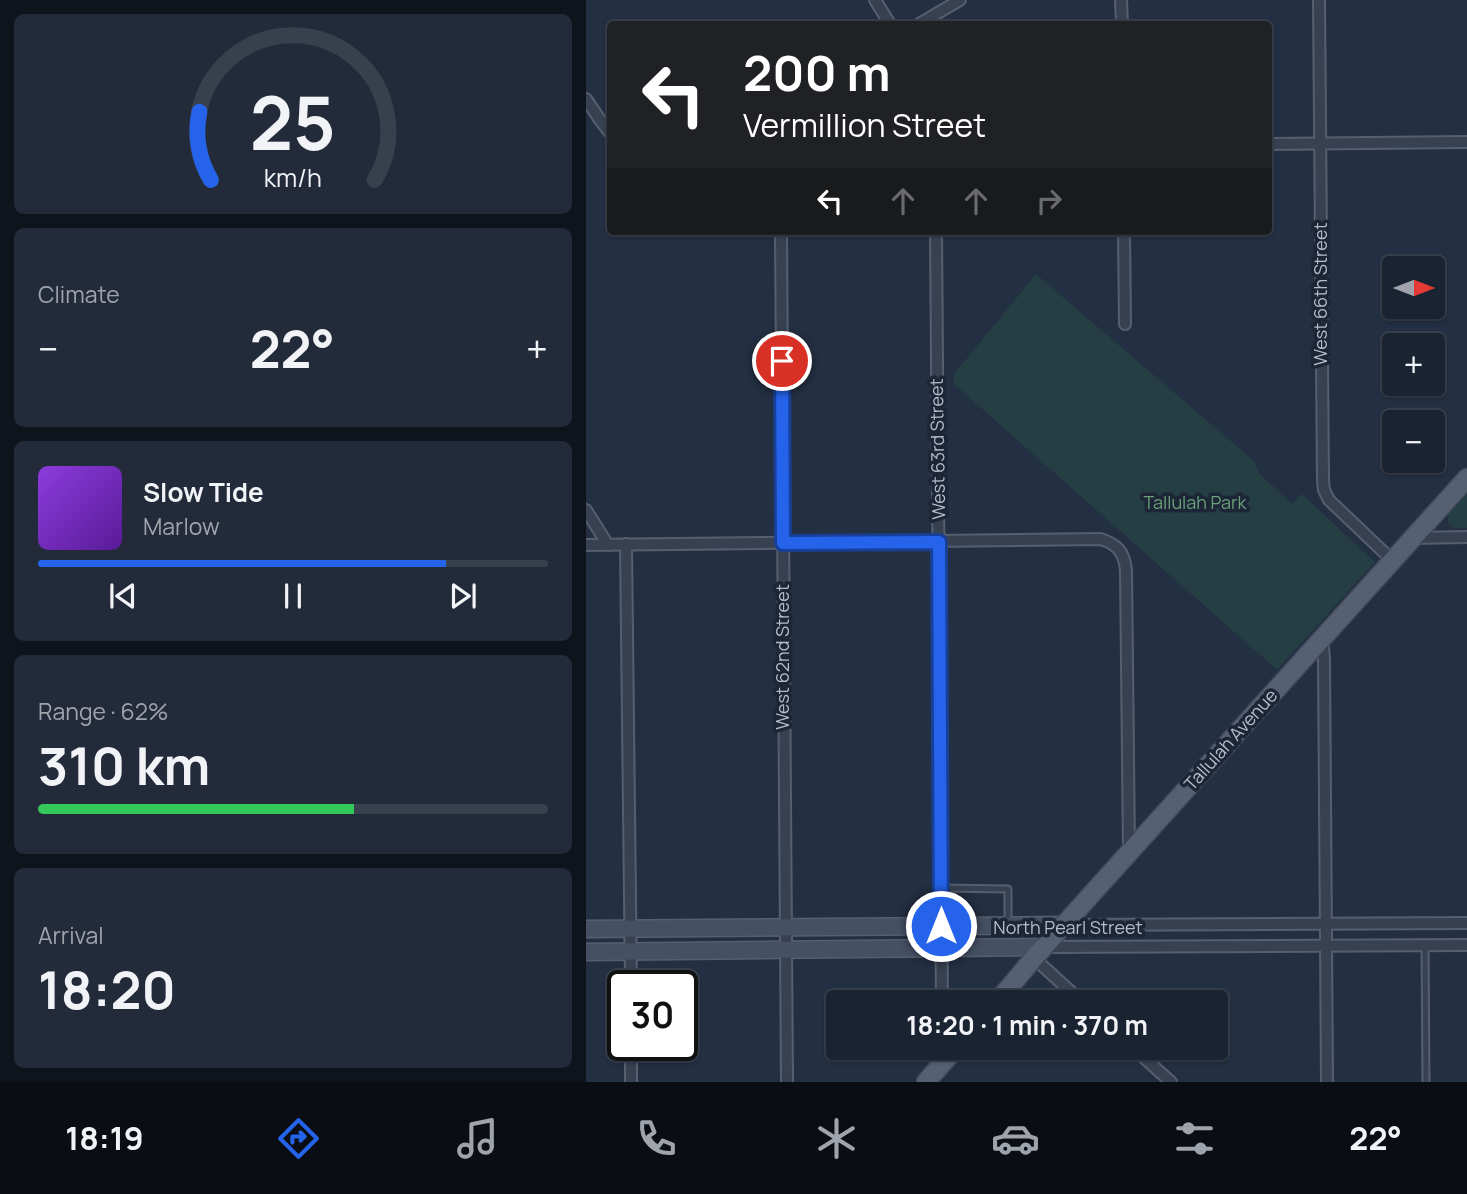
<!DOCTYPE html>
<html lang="en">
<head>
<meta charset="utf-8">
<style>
	:root { --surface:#1a2332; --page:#232b3a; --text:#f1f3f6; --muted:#9fa4ac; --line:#38404d; --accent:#2563eb }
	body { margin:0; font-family:Manrope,sans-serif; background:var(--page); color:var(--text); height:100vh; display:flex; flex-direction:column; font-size:26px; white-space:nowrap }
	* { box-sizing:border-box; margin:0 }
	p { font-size:23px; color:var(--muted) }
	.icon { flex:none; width:38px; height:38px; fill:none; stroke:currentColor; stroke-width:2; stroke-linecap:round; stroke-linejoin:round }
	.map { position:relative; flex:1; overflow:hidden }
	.side { display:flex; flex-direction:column; gap:14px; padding:14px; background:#0e131c; width:586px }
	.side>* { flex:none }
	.top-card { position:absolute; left:21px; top:21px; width:665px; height:214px; border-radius:7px; box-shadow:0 2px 5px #0004,0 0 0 2px var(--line); background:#202124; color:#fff; overflow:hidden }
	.needle { width:46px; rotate:90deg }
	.tools { position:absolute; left:796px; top:256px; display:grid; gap:14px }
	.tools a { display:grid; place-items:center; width:63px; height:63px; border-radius:7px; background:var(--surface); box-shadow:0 2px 5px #0004,0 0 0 2px var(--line); font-size:35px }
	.speed { position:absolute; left:21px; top:970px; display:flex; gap:14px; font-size:35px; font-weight:700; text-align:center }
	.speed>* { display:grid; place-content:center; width:91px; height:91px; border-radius:50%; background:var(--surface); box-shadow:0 2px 5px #0004,0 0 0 2px var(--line); line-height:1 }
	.speed .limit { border:4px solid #111; border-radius:10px; background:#fff; color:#111 }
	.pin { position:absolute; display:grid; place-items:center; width:60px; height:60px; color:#fff; margin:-30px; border:4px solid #fff; border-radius:50%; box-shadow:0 2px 7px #0007 }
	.me { position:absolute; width:77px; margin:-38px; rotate:0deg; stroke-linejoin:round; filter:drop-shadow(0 0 5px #0008) }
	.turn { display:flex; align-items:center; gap:24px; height:147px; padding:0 21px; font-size:32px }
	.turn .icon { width:91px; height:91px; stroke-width:2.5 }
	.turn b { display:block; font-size:49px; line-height:60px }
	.lanes { display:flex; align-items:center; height:66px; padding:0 21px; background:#0003; justify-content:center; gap:35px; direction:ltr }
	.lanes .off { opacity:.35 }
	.big { font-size:52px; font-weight:700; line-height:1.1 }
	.side .widget { flex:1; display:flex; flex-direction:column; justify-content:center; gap:10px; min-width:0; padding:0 24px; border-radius:10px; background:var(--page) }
	.side .dial { align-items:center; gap:0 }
	.dial svg { height:182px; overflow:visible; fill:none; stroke:var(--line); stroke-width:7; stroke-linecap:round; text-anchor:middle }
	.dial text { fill:var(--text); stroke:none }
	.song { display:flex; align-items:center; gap:21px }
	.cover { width:84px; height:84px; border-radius:10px; background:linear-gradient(135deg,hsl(270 70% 55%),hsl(270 70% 35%)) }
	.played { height:7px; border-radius:4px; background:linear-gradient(90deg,var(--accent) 80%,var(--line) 80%) }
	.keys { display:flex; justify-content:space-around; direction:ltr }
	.heat { display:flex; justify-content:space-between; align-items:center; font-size:38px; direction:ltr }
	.charge { height:10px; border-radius:5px; background:linear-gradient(90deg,#34c759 62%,var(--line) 0) }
	.trip { position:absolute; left:240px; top:990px; width:402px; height:70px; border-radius:7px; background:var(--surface); box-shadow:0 2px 5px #0004,0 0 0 2px var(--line); font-weight:700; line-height:70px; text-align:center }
	.tab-bar { display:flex; height:112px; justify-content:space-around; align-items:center; background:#0a0e14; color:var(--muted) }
	.tab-bar .icon { width:49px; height:49px }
	.tab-bar .selected { color:var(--accent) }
	.tab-bar b { font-size:32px; color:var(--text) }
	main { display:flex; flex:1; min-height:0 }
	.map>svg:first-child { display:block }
	.green { fill:#253e43 }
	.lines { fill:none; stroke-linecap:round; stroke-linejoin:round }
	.lane-casing { stroke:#555f6f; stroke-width:9 }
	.street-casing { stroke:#555f6f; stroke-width:14 }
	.secondary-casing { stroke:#555f6f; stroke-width:19 }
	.primary-casing { stroke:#414a5b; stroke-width:21 }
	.lane { stroke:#384151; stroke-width:5 }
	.street { stroke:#384151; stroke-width:10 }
	.secondary { stroke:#455065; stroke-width:16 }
	.primary { stroke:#556072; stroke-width:18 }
	.route-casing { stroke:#184099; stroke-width:18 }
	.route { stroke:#2563eb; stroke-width:12 }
	.labels { text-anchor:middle; stroke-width:7; stroke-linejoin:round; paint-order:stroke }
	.street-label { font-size:18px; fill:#b4bccc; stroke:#1c2637 }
	.park-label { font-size:18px; fill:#699f78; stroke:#1c2637 }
</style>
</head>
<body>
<main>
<section class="side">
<div class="widget dial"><svg viewBox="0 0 100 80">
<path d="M14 69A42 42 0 1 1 86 69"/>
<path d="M14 69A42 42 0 0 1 9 39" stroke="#2563eb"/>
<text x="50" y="56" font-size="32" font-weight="700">25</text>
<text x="50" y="72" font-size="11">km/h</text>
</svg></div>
<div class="widget"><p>Climate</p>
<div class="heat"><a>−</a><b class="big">22°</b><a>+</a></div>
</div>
<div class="widget">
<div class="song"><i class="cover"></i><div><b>Slow Tide</b><p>Marlow</p></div></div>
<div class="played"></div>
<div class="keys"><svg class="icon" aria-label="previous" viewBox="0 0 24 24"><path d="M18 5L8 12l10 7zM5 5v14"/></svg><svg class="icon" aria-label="pause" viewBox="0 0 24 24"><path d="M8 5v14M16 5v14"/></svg><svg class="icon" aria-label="next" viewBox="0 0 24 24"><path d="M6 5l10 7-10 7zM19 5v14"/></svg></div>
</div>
<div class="widget"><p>Range · 62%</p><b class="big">310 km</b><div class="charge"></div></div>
<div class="widget"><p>Arrival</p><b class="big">18:20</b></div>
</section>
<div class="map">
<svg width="881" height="1082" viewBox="0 0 881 1082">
	<rect width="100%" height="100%" fill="#232f42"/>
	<g class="green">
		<polygon points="450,274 668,461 673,473 706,504 716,494 789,562 691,670 368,384 368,374"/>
		<polygon points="881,494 881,528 867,528 862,523 862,515"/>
	</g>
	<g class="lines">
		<defs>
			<g id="lane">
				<polyline points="356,888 422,889 422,922"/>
				<polyline points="839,945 840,1082"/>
			</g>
			<g id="street">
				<polyline points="289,0 304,24"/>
				<polyline points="535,0 536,24"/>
				<polyline points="733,0 737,481 738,490 743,500 806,560"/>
				<polyline points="333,24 374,0"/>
				<polyline points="0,99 14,120 24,133"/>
				<polyline points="682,144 881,142"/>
				<polyline points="195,231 201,1082"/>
				<polyline points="350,231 356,1003"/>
				<polyline points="538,231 539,324"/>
				<polyline points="0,510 22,545"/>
				<polyline points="827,538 881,537"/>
				<polyline points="40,544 45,985"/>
				<path d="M0 545 515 539C532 545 538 552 540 570L543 852"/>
				<polyline points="736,638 738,658 741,1082"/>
				<polyline points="479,925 881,923"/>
				<polyline points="458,947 881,945"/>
				<polyline points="448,958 497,1003"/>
				<polyline points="45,1045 45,1082"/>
				<polyline points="547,1048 585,1082"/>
			</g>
			<g id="secondary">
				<polyline points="0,929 479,925"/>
				<polyline points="0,952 458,947"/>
			</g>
			<g id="primary">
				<polyline points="410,1003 448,958 881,478"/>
				<polyline points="340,1082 370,1048"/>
			</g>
		</defs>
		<use href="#lane" class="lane-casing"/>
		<use href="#street" class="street-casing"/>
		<use href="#secondary" class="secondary-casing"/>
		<use href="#primary" class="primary-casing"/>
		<use href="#lane" class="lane"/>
		<use href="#street" class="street"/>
		<use href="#secondary" class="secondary"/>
		<use href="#primary" class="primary"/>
	</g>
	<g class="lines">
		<defs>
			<polyline id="route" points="196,361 197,543 353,542 355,926"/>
		</defs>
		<use href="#route" class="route-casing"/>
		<use href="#route" class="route"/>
	</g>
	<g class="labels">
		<g class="street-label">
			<text transform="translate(735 294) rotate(-90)" y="6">West 66th Street</text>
			<text transform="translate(352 449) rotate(-91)" y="6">West 63rd Street</text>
			<text transform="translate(197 657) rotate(-90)" y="6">West 62nd Street</text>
			<text transform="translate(645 740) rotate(-48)" y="6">Tallulah Avenue</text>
			<text x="482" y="934">North Pearl Street</text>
		</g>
		<g class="park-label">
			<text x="609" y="509">Tallulah Park</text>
		</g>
	</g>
</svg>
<div class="tools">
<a><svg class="needle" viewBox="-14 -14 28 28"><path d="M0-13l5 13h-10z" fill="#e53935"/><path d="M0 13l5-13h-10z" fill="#9fa4ac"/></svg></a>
<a>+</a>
<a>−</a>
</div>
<div class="speed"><div class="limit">30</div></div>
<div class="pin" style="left:196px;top:361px;background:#d93025"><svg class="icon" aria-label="arrive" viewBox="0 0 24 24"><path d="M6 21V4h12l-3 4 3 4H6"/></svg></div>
<svg class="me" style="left:355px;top:926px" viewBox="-20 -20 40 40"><circle r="17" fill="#2563eb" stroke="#fff" stroke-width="3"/><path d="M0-11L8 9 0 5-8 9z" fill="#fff"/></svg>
<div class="trip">18:20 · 1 min · 370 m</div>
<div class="top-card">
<div class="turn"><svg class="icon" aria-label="left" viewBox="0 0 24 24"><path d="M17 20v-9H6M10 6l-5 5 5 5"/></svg><div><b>200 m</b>Vermillion Street</div></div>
<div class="lanes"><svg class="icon" aria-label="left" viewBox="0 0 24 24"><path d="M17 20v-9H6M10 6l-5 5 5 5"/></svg><svg class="icon off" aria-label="ahead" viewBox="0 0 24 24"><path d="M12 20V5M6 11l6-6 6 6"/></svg><svg class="icon off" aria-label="ahead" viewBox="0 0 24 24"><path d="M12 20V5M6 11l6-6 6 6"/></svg><svg class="icon off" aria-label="right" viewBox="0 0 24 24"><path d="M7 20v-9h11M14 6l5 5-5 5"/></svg></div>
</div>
</div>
</main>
<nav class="tab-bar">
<b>18:19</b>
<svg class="icon selected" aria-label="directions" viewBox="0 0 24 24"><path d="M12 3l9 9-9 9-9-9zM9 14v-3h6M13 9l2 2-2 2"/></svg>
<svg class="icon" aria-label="music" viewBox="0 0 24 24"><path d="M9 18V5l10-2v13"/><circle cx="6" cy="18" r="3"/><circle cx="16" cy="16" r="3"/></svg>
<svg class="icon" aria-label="phone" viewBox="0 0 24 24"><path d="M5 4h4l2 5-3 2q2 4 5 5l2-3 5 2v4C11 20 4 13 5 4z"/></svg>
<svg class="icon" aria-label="climate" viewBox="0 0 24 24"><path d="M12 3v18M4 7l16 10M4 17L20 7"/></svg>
<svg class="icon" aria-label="car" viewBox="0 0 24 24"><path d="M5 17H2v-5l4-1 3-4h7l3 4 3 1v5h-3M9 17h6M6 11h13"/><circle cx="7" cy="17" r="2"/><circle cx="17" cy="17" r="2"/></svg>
<svg class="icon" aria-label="filters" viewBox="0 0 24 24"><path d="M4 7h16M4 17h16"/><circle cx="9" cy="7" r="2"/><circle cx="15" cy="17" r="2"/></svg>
<b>22°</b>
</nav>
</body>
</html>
